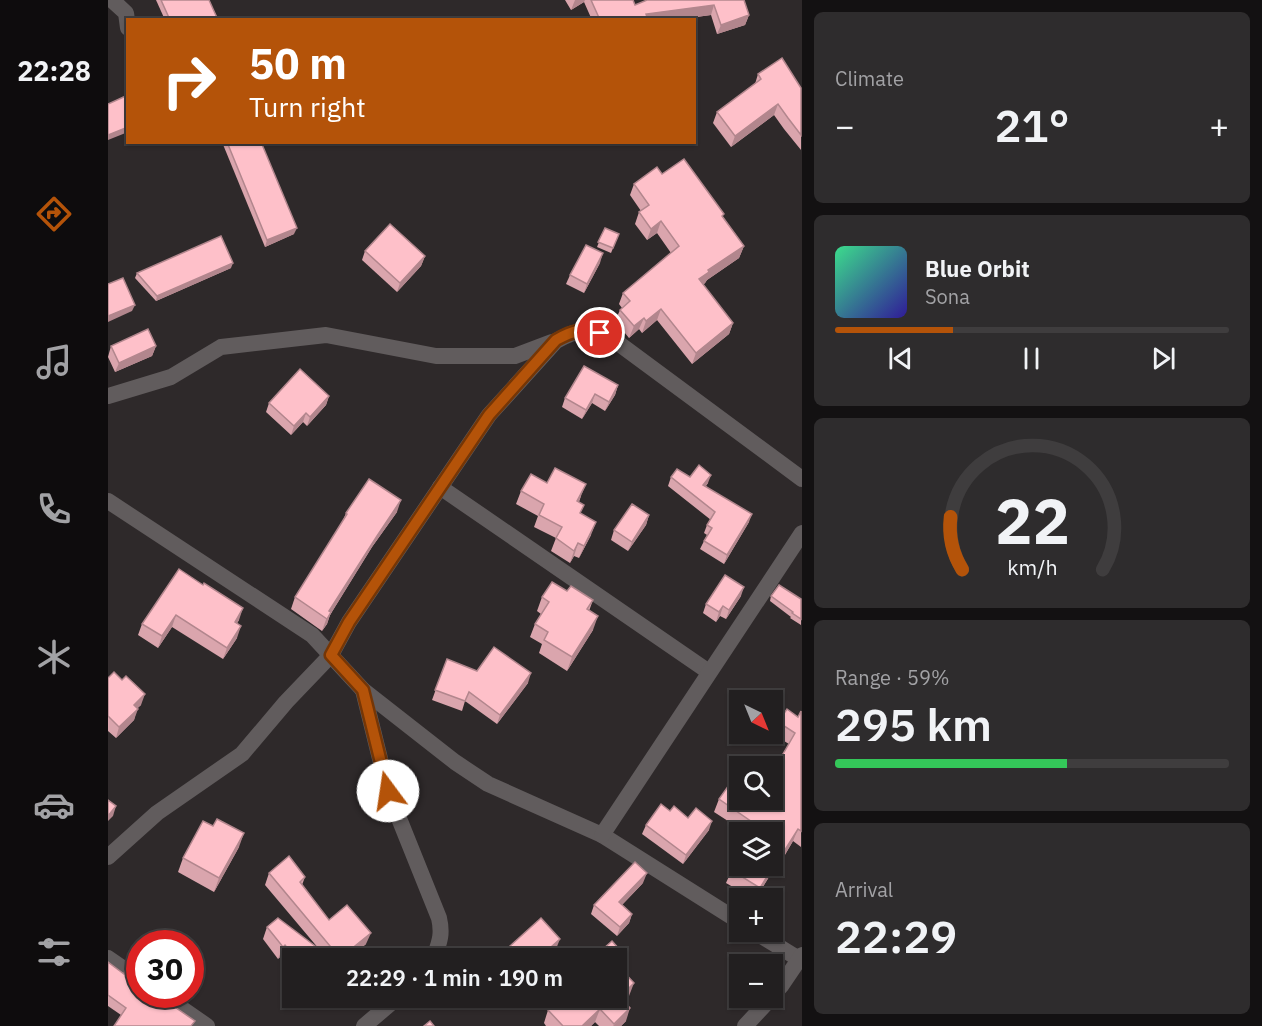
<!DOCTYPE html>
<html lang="en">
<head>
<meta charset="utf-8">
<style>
	:root { --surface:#221f20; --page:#2e2c2d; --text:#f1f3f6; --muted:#a2a2a5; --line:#3f3d3e; --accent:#b45309 }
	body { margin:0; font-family:"IBM Plex Sans",sans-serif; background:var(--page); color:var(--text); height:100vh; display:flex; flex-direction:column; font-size:22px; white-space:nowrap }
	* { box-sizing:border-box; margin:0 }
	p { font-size:20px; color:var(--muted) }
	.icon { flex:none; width:33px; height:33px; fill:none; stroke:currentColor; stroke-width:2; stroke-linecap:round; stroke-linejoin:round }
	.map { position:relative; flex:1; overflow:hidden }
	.panel { display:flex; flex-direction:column; gap:12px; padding:12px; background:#131112; width:460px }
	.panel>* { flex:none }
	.guide { position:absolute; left:18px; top:18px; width:570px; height:126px; border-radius:0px; box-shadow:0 2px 4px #0004,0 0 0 2px var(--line); background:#b45309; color:#fff; overflow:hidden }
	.needle { width:39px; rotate:137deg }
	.buttons { position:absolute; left:621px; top:690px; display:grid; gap:12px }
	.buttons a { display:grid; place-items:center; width:54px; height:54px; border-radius:0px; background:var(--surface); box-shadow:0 2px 4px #0004,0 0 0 2px var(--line); font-size:30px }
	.speed { position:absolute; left:18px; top:930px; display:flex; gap:12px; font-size:30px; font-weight:700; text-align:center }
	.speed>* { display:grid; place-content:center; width:78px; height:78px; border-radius:50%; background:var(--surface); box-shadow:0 2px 4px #0004,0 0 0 2px var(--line); line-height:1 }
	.speed .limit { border:9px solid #d22; background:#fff; color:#111 }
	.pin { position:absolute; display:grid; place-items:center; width:51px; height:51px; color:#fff; margin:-26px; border:3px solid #fff; border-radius:50%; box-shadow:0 2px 6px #0007 }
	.me { position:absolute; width:66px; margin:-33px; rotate:346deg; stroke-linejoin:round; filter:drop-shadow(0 0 4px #0008) }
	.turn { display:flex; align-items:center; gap:21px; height:126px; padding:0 24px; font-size:27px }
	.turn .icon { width:78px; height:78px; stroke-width:2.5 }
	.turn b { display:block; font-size:42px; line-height:51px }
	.big { font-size:45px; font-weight:600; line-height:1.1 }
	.panel .widget { flex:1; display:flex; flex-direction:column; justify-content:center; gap:9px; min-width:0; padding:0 21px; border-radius:9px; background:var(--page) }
	.panel .dial { align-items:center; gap:0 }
	.dial svg { height:156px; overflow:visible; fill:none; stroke:var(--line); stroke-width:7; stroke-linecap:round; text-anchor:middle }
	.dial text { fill:var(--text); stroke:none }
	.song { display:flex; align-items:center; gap:18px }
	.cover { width:72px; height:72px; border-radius:9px; background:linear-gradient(135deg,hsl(150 70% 55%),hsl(250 70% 35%)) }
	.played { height:6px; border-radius:3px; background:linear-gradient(90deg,var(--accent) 30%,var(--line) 30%) }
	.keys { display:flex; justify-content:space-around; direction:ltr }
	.heat { display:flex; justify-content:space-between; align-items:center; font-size:33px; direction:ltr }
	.charge { height:9px; border-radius:4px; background:linear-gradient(90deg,#34c759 59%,var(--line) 0) }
	.trip { position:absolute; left:174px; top:948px; width:345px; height:60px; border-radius:0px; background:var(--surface); box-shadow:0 2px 4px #0004,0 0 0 2px var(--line); font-weight:600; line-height:60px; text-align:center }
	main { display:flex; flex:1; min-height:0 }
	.tabs { display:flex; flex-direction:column; width:108px; justify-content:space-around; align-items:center; background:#0e0c0d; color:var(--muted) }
	.tabs .icon { width:42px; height:42px }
	.tabs .active { color:var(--accent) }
	.tabs b { font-size:27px; color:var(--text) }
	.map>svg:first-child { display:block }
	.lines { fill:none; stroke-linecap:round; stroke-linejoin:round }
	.street { stroke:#615c5d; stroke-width:16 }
	.wall { fill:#daa5ad }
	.shaded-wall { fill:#b2868d }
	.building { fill:#fec0c9; stroke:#b2868d; stroke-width:1.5 }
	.route-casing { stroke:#753606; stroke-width:15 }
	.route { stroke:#b45309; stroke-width:10 }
</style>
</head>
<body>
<main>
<nav class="tabs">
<b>22:28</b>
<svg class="icon active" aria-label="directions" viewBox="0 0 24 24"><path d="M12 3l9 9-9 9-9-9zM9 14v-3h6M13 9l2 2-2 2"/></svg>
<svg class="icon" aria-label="music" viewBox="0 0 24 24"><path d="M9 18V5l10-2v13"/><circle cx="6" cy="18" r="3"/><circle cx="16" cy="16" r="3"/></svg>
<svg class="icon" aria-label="phone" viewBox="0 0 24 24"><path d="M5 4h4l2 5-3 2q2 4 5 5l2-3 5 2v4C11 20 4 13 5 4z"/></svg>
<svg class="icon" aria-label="climate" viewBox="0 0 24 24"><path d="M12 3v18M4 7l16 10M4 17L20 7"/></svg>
<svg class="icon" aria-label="car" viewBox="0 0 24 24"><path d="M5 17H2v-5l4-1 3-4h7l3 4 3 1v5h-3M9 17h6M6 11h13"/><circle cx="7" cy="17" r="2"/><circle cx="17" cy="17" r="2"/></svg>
<svg class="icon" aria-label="filters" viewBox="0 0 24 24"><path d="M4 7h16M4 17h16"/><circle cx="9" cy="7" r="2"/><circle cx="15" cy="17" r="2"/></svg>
</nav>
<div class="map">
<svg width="694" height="1026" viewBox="0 0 694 1026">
	<rect width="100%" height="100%" fill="#2e292a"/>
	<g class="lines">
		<g class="street">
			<polyline points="4,0 18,13 20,28"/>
			<polyline points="0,396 63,377 113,347 218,335 328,356 407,356 444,342"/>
			<polyline points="332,487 601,672"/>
			<polyline points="0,501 204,635 255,690 347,762 380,784 494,835 632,922"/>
			<path d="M255 690 280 791 331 918C335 935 331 943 326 958"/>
			<polyline points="494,835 694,533"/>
			<path d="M0 857 49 813 134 754 178 702 223 655 241 622 381 415 448 341C471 328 482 327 506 340L694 479"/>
			<polyline points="647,932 691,959"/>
			<polyline points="0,958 32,980"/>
			<polyline points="53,994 99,1026"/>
			<polyline points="664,996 673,986 694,955"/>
			<polyline points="256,1026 289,998"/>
			<polyline points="637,1026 663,998"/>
		</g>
	</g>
	<g class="wall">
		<polygon points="48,0 101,0 110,20 57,20"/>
		<polygon points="457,0 525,0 527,5 636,0 641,15 637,25 609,34 603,15 566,20 484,20 476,2 463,10"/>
		<polygon points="650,74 693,88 693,150 676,129 666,115 623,147 605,123 609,112 647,84"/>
		<polygon points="114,142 153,142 186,234 157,247"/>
		<polygon points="554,174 615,217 636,246 631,258 599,280 597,283 595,285 625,323 621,334 584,364 549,320 534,333 531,329 521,338 507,321 512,310 514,308 511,304 515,293 563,253 549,233 539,240 527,224 531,212 533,211 522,195 526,184"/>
		<polygon points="497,228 511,234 503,253 489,247"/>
		<polygon points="257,251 317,256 313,266 289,292 254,260"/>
		<polygon points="492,263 476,293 458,284 462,275"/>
		<polygon points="123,268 48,301 27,278 29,273"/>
		<polygon points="3,346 48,346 44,356 7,372 0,357"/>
		<polygon points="510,385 507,395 497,411 484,403 474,419 454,407 457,398"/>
		<polygon points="221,396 218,405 199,426 195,422 183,435 158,412 161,403"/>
		<polygon points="563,477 582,477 600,483 598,486 641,522 616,564 592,549 599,535 596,533 599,525 603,520 560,486"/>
		<polygon points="439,483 473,496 471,502 473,514 483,535 471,558 466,556 462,563 443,551 448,538 426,527 430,516 408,504 413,491"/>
		<polygon points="289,512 264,547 222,615 219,624 214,631 183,609 187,597 234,523 238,513"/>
		<polygon points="541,515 538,525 520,551 503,540 506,530"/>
		<polygon points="71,569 131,620 129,623 129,638 115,659 64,627 50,648 30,635 34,624"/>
		<polygon points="459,591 485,600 481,611 485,630 459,671 431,653 434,644 422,637 427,624 433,614 429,611 434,597"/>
		<polygon points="633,596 618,619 612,616 608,622 595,613 598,604"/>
		<polygon points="663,596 693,599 693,625 682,618 683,617 662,601"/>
		<polygon points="339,659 369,671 420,683 389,724 357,701 354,711 324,700"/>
		<polygon points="0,678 33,705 29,708 26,720 8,738 0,731"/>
		<polygon points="693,711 693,847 685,841 671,865 669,864 648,898 644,898 618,883 625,867 621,864 626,852 664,832 637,832 606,812 611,799 625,788 667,768 681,744 666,735 670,722 690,717"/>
		<polygon points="562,811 580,818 601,830 575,864 534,834 538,825"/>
		<polygon points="131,847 106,892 70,872 75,858"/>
		<polygon points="161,873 197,877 194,885 221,920 258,944 241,958 184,958 184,972 172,957 170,959 155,939 159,927 211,949 157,885"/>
		<polygon points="535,883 514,905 524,914 521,923 509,936 483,914 486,905"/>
		<polygon points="402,946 448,949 446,950 445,958 401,958 398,955"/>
		<polygon points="508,958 519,958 515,970 521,996 516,1001 518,1021 513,1026 491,1026 487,1022 483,1026 438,1026 436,1023 440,1010"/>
		<polygon points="0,962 32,994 13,1015 0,1006"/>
	</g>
	<g class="shaded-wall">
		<polygon points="467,0 477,0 476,2 463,10"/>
		<polygon points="606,5 603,15 566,20 536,20 538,14"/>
		<polygon points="641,15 637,25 609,34 613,25"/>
		<polygon points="670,104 666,115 623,147 627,136"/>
		<polygon points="20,127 20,132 0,140 0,135"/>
		<polygon points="553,221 549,233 539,240 543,229"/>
		<polygon points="189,228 186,234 157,247 159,240"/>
		<polygon points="636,246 631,258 599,280 597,283 586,291 591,279 600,270"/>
		<polygon points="495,253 492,263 476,293 479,284"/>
		<polygon points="317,256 313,266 289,292 292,283"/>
		<polygon points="125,263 123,268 48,301 49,296"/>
		<polygon points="27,305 24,311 0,322 0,316"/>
		<polygon points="553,309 549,320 534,333 538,321"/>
		<polygon points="536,318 531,329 521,338 526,326"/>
		<polygon points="625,323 621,334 584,364 588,353"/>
		<polygon points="48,346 44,356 7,372 11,363"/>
		<polygon points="510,385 507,395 497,411 501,402"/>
		<polygon points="487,394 484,403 474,419 478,410"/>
		<polygon points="221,396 218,405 199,426 202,417"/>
		<polygon points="198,413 195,422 183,435 186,426"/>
		<polygon points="603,475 600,483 592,493 595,485"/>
		<polygon points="478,484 473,496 465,514 469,501"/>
		<polygon points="293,500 289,512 264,547 222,615 219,624 214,631 221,611 269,536"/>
		<polygon points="644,514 641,522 616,564 619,555"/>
		<polygon points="541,515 538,525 520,551 524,542"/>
		<polygon points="488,522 483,535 471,558 476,546"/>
		<polygon points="470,543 466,556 462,563 466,551"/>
		<polygon points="636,587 633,596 618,619 621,610"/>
		<polygon points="615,606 612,616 608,622 611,612"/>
		<polygon points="135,608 131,620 123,634 127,622"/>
		<polygon points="68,615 64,627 50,648 54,636"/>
		<polygon points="490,616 485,630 459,671 464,657"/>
		<polygon points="133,626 129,638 115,659 119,648"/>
		<polygon points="423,673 420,683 389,724 392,715"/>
		<polygon points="37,694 33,705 22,716 26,705"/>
		<polygon points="30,709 26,720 8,738 11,727"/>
		<polygon points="8,806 5,816 0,821 0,816"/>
		<polygon points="604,821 601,830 575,864 578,855"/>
		<polygon points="690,829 685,841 671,865 675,853"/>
		<polygon points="136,833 131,847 106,892 111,878"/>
		<polygon points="674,852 669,864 648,898 652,888"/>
		<polygon points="539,873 535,883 508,911 511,902"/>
		<polygon points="524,914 521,923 509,936 512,927"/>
		<polygon points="263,933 258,944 241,958 232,958"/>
		<polygon points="452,939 448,949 440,956 443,947"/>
		<polygon points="177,945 172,957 170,959 175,947"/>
		<polygon points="448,952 445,958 440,958"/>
		<polygon points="519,958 514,971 510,966"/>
		<polygon points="526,983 521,996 507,1010 512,997"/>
		<polygon points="522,1008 518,1021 513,1026 505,1026"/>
		<polygon points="492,1009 487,1022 483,1026 474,1026"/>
	</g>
	<g class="building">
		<polygon points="53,0 101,0 110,20 62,20"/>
		<polygon points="483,0 525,0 527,5 539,0 636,0 641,15 613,25 606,5 538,14 540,20 492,20"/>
		<polygon points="674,58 693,88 693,135 680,118 670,104 627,136 609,112 653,79 650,74"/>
		<polygon points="20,95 20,127 0,135 0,104"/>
		<polygon points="119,142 153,142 189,228 159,240"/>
		<polygon points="576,159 616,214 614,216 636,246 600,270 601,272 591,279 625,323 588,353 553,309 538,321 536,318 526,326 512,310 522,301 515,293 571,246 553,221 543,229 531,212 541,205 526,184 549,167 554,174"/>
		<polygon points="282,224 317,256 292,283 257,251"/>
		<polygon points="497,228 511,234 505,248 490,242"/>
		<polygon points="113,236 125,263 49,296 29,273"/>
		<polygon points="478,245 495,253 479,284 462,275"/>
		<polygon points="15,278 27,305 0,316 0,284"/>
		<polygon points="40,329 48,346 11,363 3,346"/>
		<polygon points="476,366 510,385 501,402 487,394 478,410 457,398"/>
		<polygon points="192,369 221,396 202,417 198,413 186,426 161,403"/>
		<polygon points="591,465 603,475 595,485 644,514 619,555 596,541 604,528 599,525 607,512 563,477 569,469 582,477"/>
		<polygon points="447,468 478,484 469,501 476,505 472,513 488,522 476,546 470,543 466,551 448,538 454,527 431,515 436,504 413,491 423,474 439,483"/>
		<polygon points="261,479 293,500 269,536 221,611 223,612 219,619 187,597 239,514 238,513"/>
		<polygon points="524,504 541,515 524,542 506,530"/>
		<polygon points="71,569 95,585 96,583 135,608 127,622 133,626 119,648 68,615 54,636 34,624"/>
		<polygon points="617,575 636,587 621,610 615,606 611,612 598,604"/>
		<polygon points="444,582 459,591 463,586 485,600 479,609 490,616 464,657 436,640 440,632 427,624 441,602 434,597"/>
		<polygon points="671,585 693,599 693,619 684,613 685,612 663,596"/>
		<polygon points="386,647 423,673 392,715 361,692 357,701 327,690 339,659 369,671"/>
		<polygon points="6,672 14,680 18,676 37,694 26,705 30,709 11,727 0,716 0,678"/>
		<polygon points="679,709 690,717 693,711 693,831 690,829 675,853 674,852 652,888 623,870 632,857 632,866 664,866 664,832 637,832 644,822 611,799 621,785 625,788 632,780 632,800 664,800 664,766 641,766 650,755 667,768 687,733 670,722"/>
		<polygon points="0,800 8,806 0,816"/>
		<polygon points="553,804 562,811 566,806 580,818 588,808 604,821 578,855 538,825"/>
		<polygon points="109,819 136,833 111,878 75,858 95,821 105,826"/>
		<polygon points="632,842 632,856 626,852"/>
		<polygon points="181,856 197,877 192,882 221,920 239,905 263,933 232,958 161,873"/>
		<polygon points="527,862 539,873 511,902 524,914 512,927 486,905"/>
		<polygon points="170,918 223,958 188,958 177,945 175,947 159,927"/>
		<polygon points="433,918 452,939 443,947 448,952 440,958 413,958 402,946"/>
		<polygon points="504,941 519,958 510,966 526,983 512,997 522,1008 506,1024 492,1009 474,1026 455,1026 440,1010 454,998 508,998 508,958 485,958"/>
		<polygon points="0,962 16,974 17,971 32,980 32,994 52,994 51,996 87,1021 83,1026 6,1026 18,1008 0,995"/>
		<polygon points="322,1021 326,1026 316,1026"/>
	</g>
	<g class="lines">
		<defs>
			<path id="route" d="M280 791 255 690 223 655 241 622 381 415 448 340C466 330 472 329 492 333"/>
		</defs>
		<use href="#route" class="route-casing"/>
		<use href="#route" class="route"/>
	</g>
</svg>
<div class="buttons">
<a><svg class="needle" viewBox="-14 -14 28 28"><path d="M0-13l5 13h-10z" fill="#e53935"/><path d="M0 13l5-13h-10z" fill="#a2a2a5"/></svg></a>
<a><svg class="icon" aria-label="search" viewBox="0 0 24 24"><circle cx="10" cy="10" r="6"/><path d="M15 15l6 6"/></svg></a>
<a><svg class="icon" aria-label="layers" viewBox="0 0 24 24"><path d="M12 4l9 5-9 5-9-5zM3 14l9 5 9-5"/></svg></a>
<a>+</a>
<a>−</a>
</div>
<div class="speed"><div class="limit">30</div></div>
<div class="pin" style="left:492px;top:333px;background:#d93025"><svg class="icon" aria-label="arrive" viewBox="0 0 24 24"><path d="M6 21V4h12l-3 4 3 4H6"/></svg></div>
<svg class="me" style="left:280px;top:791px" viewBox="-20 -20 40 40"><circle r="19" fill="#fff"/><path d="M0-13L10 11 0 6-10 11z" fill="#b45309"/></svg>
<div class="trip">22:29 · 1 min · 190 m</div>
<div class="guide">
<div class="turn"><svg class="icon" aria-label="right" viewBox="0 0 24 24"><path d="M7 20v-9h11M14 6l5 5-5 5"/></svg><div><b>50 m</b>Turn right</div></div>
</div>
</div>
<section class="panel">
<div class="widget"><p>Climate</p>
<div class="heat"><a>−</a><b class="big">21°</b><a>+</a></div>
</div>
<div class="widget">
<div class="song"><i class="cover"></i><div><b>Blue Orbit</b><p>Sona</p></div></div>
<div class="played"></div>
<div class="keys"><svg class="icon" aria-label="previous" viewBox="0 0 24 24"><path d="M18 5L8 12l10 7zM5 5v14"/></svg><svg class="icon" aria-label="pause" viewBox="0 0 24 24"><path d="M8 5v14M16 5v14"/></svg><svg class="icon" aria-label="next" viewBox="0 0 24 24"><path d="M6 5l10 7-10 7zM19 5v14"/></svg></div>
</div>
<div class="widget dial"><svg viewBox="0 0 100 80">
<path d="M14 69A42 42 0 1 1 86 69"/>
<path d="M14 69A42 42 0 0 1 8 42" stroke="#b45309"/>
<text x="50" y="56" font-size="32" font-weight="700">22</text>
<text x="50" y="72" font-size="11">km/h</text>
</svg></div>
<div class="widget"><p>Range · 59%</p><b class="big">295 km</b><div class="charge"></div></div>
<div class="widget"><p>Arrival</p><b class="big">22:29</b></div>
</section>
</main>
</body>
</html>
